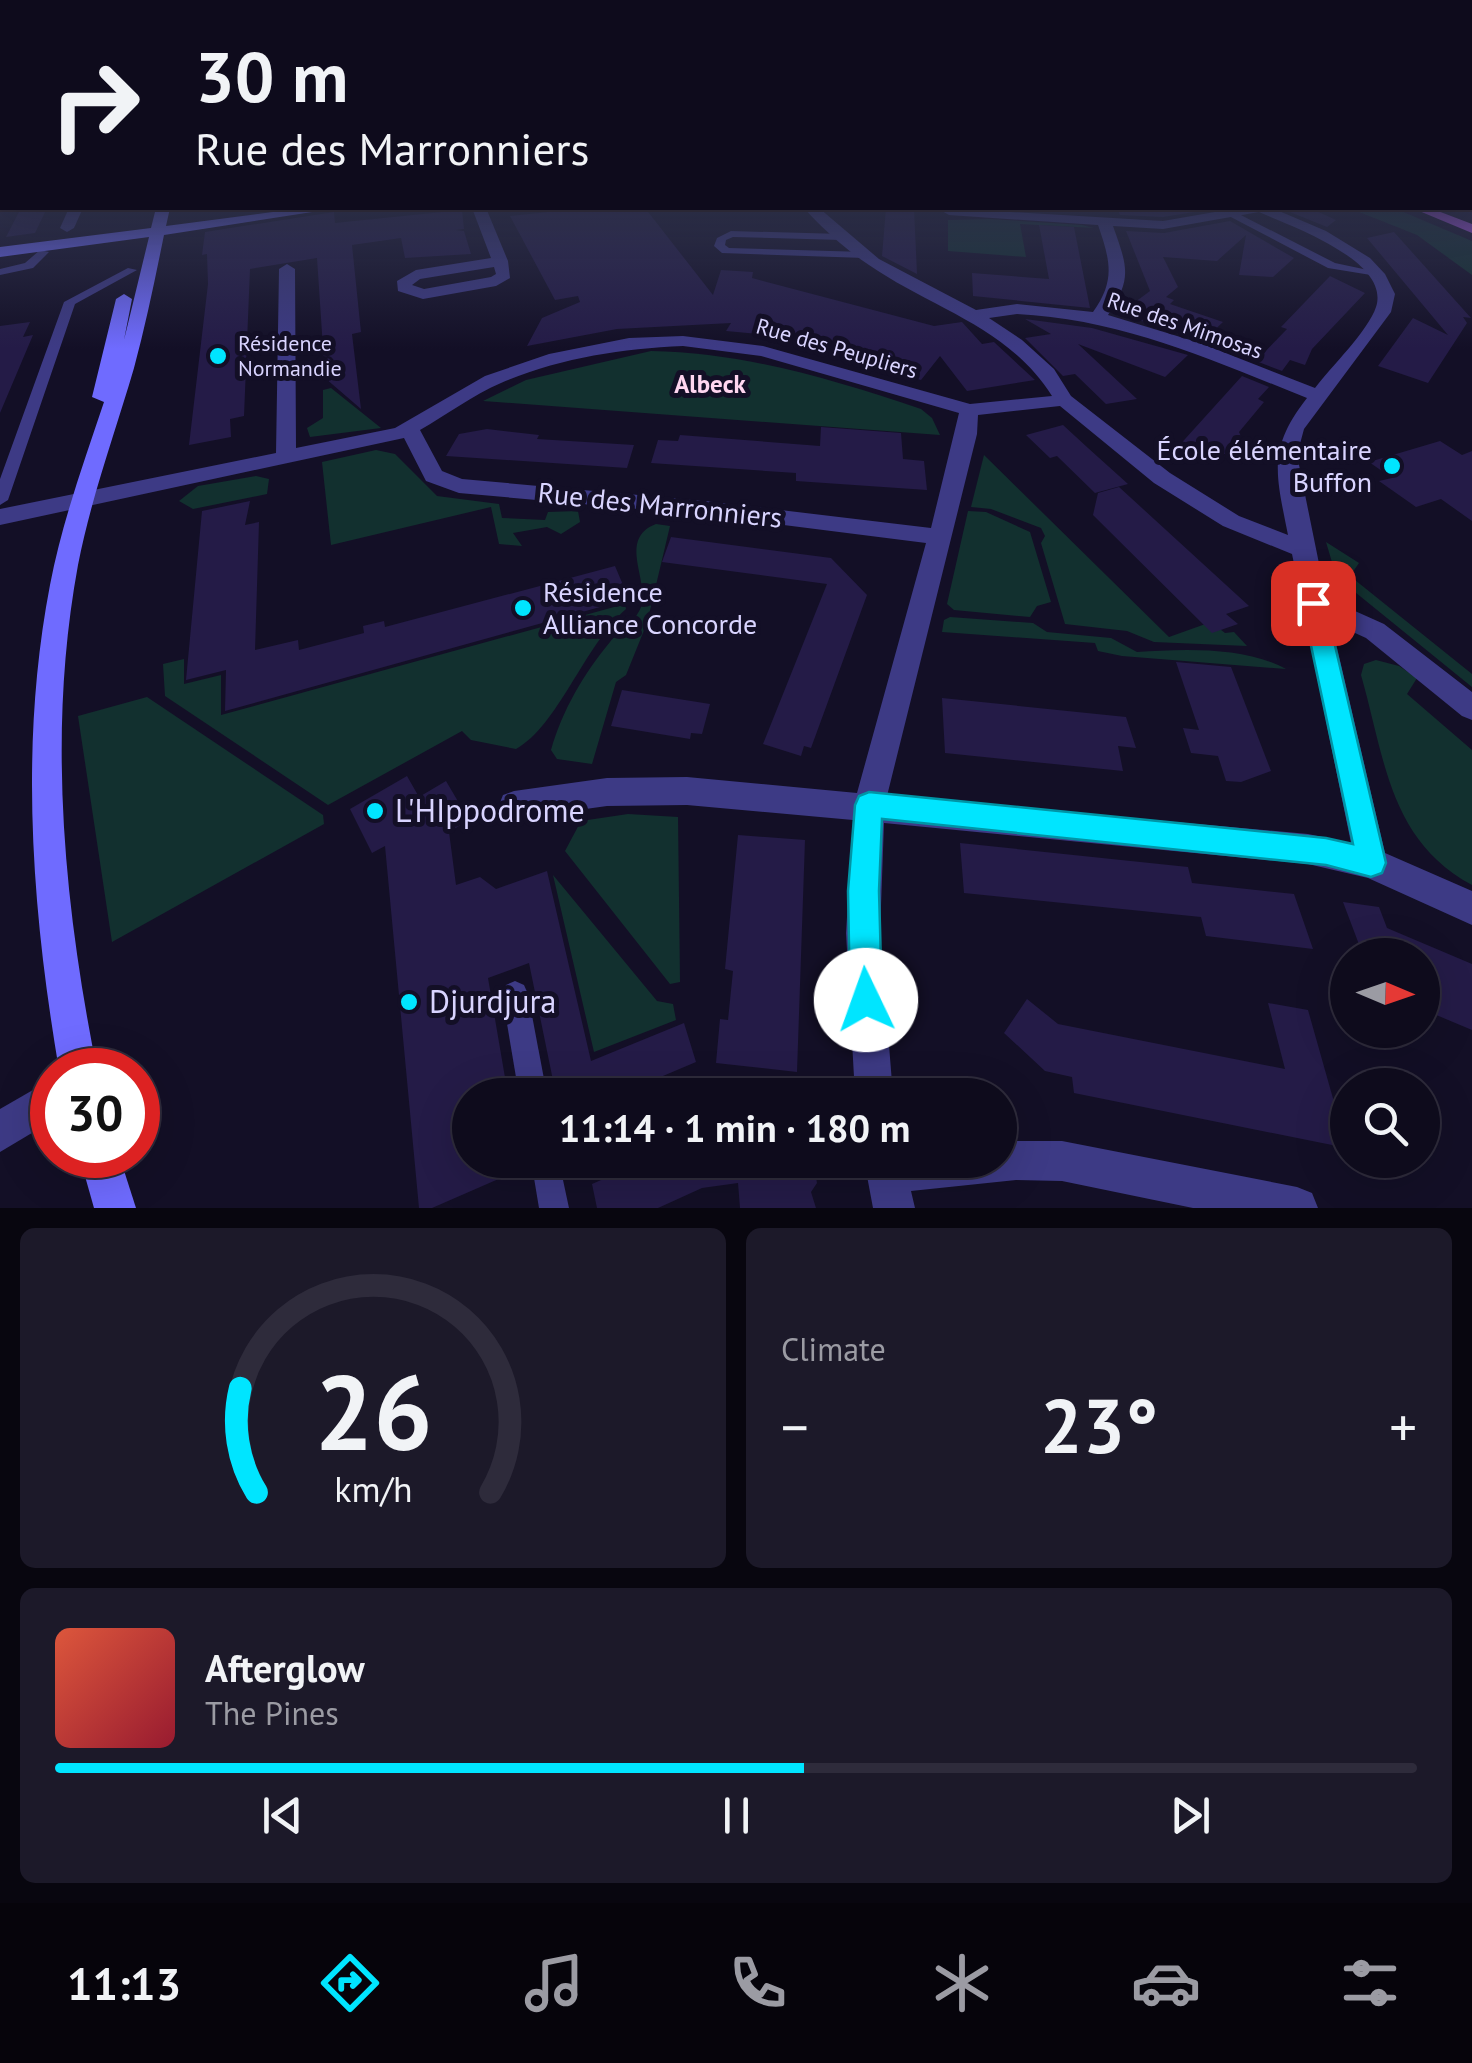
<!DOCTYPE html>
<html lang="en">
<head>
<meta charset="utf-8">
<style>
	:root { --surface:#0e0b1c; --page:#1c1929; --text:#f1f3f6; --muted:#9b9ba3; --line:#2e2b3b; --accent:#00e5ff }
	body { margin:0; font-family:"PT Sans",sans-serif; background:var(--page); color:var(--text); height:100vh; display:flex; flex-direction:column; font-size:38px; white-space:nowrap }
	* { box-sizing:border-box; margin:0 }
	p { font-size:32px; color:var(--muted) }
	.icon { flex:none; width:55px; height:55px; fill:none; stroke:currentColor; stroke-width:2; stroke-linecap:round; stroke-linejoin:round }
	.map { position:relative; height:1208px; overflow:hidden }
	.details { display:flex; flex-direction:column; gap:20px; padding:20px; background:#08060f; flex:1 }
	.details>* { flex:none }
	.hud { position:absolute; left:0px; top:0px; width:1472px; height:210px; box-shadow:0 10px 40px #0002,0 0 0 2px var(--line); background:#0e0b1c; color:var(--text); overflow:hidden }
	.needle { width:65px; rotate:92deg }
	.buttons { position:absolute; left:1330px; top:938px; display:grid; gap:20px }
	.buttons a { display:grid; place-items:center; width:110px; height:110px; border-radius:50%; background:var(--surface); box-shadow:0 10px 40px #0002,0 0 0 2px var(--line); font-size:50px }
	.speed { position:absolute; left:30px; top:1048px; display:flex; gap:20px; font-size:50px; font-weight:700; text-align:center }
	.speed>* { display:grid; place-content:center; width:130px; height:130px; border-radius:50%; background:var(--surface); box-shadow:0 10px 40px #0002,0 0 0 2px var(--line); line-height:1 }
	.speed .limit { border:15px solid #d22; background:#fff; color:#111 }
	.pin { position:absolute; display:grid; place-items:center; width:85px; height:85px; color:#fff; margin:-42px; border-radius:20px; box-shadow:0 5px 15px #0006 }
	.me { position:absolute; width:110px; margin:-55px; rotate:357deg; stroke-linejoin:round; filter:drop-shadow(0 0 8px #0008) }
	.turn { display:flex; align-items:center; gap:35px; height:210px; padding:0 30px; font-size:45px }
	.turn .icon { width:130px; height:130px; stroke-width:2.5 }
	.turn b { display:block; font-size:70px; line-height:85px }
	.big { font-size:75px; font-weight:800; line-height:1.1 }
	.details .widget { flex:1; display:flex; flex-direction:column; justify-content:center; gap:15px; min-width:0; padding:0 35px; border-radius:15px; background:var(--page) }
	.details .dial { align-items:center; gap:0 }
	.dial svg { height:260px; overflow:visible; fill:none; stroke:var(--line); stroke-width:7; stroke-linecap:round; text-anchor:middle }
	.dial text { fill:var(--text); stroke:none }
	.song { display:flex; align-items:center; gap:30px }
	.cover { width:120px; height:120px; border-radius:15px; background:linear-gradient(135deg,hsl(10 70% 55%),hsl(350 70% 35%)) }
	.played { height:10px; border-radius:5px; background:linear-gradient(90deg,var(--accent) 55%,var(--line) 55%) }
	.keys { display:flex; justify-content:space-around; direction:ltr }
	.heat { display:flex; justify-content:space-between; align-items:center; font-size:55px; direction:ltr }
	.details .tiles { flex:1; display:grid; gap:20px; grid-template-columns:1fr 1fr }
	.widget:last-child { grid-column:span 2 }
	.trip { position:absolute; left:452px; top:1078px; width:565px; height:100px; border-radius:50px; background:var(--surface); box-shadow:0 10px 40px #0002,0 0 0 2px var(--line); font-weight:800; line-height:100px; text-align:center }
	.menu { display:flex; height:160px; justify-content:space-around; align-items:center; background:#06040b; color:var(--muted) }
	.menu .icon { width:70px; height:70px }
	.menu .current { color:var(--accent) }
	.menu b { font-size:45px; color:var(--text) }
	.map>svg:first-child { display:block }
	.green { fill:#12302f }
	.building { fill:#241b47 }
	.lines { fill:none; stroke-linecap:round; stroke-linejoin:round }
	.lane { fill:#3d3a85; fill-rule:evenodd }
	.street { fill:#3d3a85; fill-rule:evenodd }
	.secondary { fill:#6f6bff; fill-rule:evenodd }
	.primary { fill:#c25bff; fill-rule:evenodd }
	.route { fill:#00e5ff; stroke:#0095a6; stroke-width:2.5 }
	.poi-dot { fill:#00e5ff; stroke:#130f26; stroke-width:4 }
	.labels { text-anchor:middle; stroke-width:10; stroke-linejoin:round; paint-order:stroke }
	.far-street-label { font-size:22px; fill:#d9d4ff; stroke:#130f26 }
	.far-poi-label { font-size:22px; fill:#d9d4ff; stroke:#130f26; text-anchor:start }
	.far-neighbourhood-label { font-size:25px; font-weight:bold; fill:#ffd6f0; stroke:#130f26 }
	.poi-label { font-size:28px; fill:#d9d4ff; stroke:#130f26; text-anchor:end }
	.street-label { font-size:28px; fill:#d9d4ff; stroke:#130f26 }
	.near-poi-label { font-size:32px; fill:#d9d4ff; stroke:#130f26; text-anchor:start }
</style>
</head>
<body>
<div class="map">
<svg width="1472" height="1208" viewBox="0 0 1472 1208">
	<rect width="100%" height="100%" fill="#130f26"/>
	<g class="green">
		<polygon points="1349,208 1394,208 1472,241 1472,275 1417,235"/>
		<polygon points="990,219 1082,225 1094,228 1020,224 1026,257 948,251 948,220"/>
		<path d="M651 351C746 353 831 379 921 409L932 418 940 435 483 401 526 380Z"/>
		<polygon points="331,388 381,428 310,437 307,428 323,418 323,390"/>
		<polygon points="376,450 395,454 437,496 499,504 502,518 545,520 548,512 578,511 580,522 561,534 547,527 513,533 522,546 499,544 491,507 331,545 322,462"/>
		<polygon points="984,455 1169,637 1211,622 1225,633 1234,632 1247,646 1154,642 1127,631 1065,624 1041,543 1045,536 1041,528 991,509 971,507"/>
		<polygon points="256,476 269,479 267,494 193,509 179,501 198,486"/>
		<polygon points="968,511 986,512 1030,532 1051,602 1037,606 1030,617 954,610 947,604"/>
		<path d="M656 524 670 526 647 623 626 675 616 682 592 764 557 759 551 750C562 711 584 673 610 642 619 630 636 621 641 607 650 580 617 539 656 524Z"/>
		<polygon points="1326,542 1359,563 1350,576 1472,674 1472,687 1350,588 1334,569"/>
		<path d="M625 604 626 609C584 646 558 726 516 749L471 740 462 731 328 805 165 696 163 664 184 659V684L221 675V715Z"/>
		<path d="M950 617 1033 623 1047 632 1111 638 1137 652C1182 649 1244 646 1286 669L1122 656 1098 651 1095 643 942 632 944 620Z"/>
		<path d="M1376 660 1399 666 1417 678 1407 694 1472 750V885C1389 840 1385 759 1361 675L1364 664Z"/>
		<polygon points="147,697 323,815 324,824 112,942 78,716"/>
		<polygon points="628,814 678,817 680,982 670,984 565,851 581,821"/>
		<polygon points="553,875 657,1001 673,1004 676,1020 594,1052"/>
	</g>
	<g class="building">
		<polygon points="21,208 47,208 35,233 6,237"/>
		<polygon points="587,208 645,208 713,295 721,270 753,272 752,278 934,326 962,322 982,344 994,342 1035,380 967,391 940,356 921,380 769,335 726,331 731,323 617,329 527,346 542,318 580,302 578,296 555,300 510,216"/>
		<polygon points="886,208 914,208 917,274 882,256"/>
		<polygon points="1117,208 1219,208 1163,217 1120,215"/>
		<polygon points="1280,208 1310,208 1336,220 1327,227"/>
		<polygon points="462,210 464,229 455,230 464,231 471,254 405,258 401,238 352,245 361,332 352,334 361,409 325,378 317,258 250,269 244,416 230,419 231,437 189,445 208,284 207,254 202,255 205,232 334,212 335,223"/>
		<polygon points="1230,221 1294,258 1273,277 1239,275 1246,235 1217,261 1163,257 1178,287 1166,297 1174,300 1170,304 1223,322 1204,340 1119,314 1150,291 1126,231 1164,233"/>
		<polygon points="1039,225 1074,227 1090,308 973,296 972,273 1049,279"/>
		<polygon points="1394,232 1471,318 1463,317 1467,323 1428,383 1378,366 1413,318 1448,335 1367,238"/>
		<polygon points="1330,276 1365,293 1312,349 1305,365 1290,360 1282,371 1256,361 1287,329 1281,327"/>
		<polygon points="1025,319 1092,328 1188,355 1165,377 1078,344 1137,399 1106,404 1075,374 1063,376 1025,338 1051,334"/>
		<polygon points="30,322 23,337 33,335 0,413 0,326"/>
		<polygon points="1242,376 1269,387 1258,399 1264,402 1239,432 1247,450 1230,449 1233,455 1176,449"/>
		<polygon points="1063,425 1088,448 1128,484 1095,493 1057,456 1050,458 1026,435"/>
		<polygon points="821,427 901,433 903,459 924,461 927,490 796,481 796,473 651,463 658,440 678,441 680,435 820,446"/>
		<polygon points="487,429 539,435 537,439 634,445 627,468 446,456 459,434"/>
		<polygon points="1440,441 1462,455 1472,451 1472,521 1441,499 1416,507 1379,481 1392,478 1369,462"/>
		<polygon points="1119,487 1249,606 1226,614 1238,624 1212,633 1093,515 1098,493"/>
		<polygon points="250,501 245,525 259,522 255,650 298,640 299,650 364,633 363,626 384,621 385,627 615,566 629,599 225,711 226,670 186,680 202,511"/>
		<polygon points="671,537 831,558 867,595 811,748 804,746 801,756 763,744 827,584 662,562"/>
		<polygon points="1176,662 1231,667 1271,771 1241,782 1226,781 1218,756 1191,753 1183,728 1199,730"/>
		<polygon points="622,690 710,704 702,734 691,733 690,739 611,726"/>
		<polygon points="942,698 1126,717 1136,748 1118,746 1123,771 945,753"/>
		<polygon points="407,776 419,797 446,781 469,820 449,832 456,885 480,877 496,889 547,871 591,1061 684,1023 696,1062 618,1095 556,1095 529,963 488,978 508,1095 470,1095 470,1160 527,1160 528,1166 432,1208 419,1208 385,846 372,853 350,809"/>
		<polygon points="738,835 805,840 797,1072 716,1063 720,1019 728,1020 733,971 725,969"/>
		<polygon points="960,843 1188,867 1192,883 1294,894 1313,949 1206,936 1201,917 964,893"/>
		<polygon points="1343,902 1379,907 1387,928 1472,964 1472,1030 1422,1009 1422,955 1363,955"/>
		<polygon points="1027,999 1058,1024 1285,1069 1268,1003 1308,1010 1347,1148 1074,1093 1072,1077 1045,1071 1004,1033"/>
		<polygon points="647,1160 813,1160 817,1183 811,1192 816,1208 740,1208 738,1183 702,1188 658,1208 597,1208 592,1184"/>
	</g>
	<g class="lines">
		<g class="lane">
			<polygon points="1227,211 1233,211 1335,263 1382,273 1377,276 1328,268 1227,215"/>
			<polygon points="731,231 842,234 847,237 842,240 733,237 726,240 725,245 729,248 865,252 870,255 865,258 722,253 714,246 717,238"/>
			<polygon points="40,250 49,252 33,268 0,275 0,269 25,263"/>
			<polygon points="128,268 137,270 75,304 8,500 0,505 0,479 64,302"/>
			<polygon points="515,981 524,985 528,994 547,1095 519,1095 502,994 506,985"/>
			<polygon points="733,1081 793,1081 803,1085 807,1095 719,1095 723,1085"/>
			<polygon points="531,1160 590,1160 586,1170 563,1180 569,1208 539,1208"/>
		</g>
		<g class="street">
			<polygon points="69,208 83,208 74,228 67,232 60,228"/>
			<path d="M472 208H486L508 261 510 278 496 286 423 299 398 291 397 281 416 270 491 258ZM494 267 496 274 491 277 424 289 412 285 420 279Z"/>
			<path d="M804 208H819L879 259 976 310 1017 304 1093 312C1116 280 1110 260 1098 225L949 215 942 211 944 208 1163 221 1238 208H1272L1326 231 1370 258 1385 274 1395 294 1391 312 1304 429 1297 455 1326 598 1384 624 1472 692V720L1462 716 1366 638 1331 622 1385 853 1472 891V925L1368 878 1308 864 884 823 880 933 893 1095H855L846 933 853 820 687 805 607 806 514 819 503 815 499 805 503 795 514 791 607 778 687 777 857 793 926 543 705 515 459 493 426 481 404 438 0 525V509L276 453 279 269 287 264 295 269 296 448 395 428 485 376 549 354 629 338 683 336 763 346 970 404 1052 396C1009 327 931 308 869 265 846 250 822 228 804 208ZM1259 212C1291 226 1391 261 1376 307 1368 331 1331 367 1315 388L1200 343 1108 315C1133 278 1127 266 1113 226L1163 229ZM1017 314C1121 319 1212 360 1307 398 1267 449 1276 474 1288 535L1239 516 1170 473 1071 396 1054 369 1022 340 989 318ZM683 346 761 356 959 413 931 528 705 501 462 479 442 471 420 430C446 415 473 395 501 383 559 358 620 349 683 346ZM1060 406 1154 483 1223 526 1292 554 1351 843 1308 834 887 796 977 434 978 415Z"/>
			<polygon points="52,1079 52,1121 0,1152 0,1109"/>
			<polygon points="1000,1141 1062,1141 1297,1187 1312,1193 1318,1208 1193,1208 1062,1181 1016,1180 911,1191 915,1208 873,1208 864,1160 1000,1160"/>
		</g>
		<g class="secondary">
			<path d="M156 208H170L166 226 303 208H338L164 235C155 279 146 324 134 368 115 433 91 498 78 565 47 733 64 904 97 1070H59C32 910 19 746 50 585 62 522 84 462 104 402L92 397 116 299 124 294 132 299 124 340 149 237 0 257V247L151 228Z"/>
			<polygon points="79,1155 119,1155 136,1208 94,1208"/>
		</g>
		<polygon class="primary" points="1412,208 1430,208 1472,224 1472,233"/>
	</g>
	<linearGradient id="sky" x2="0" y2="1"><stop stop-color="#0a0815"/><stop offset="0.52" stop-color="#333752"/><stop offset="1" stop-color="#333752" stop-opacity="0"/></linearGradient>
	<rect width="1472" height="349" fill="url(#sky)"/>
	<polygon class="route" points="1313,595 1325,603 1386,863 1382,873 1371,877 1326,865 882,819 879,891 882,1000 878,1012 866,1017 854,1012 850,1000 848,891 855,805 859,796 869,792 1326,838 1353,844 1302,603"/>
	<g class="poi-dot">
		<circle cx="218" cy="356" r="10"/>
		<circle cx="1392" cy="466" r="10"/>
		<circle cx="523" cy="608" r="10"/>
		<circle cx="375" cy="811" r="10"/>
		<circle cx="409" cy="1002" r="10"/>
	</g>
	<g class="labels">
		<g class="far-street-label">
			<text transform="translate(1185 325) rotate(19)" y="8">Rue des Mimosas</text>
			<text transform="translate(837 348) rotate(16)" y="8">Rue des Peupliers</text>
		</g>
		<g class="far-poi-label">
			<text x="238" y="351">Résidence<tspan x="238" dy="25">Normandie</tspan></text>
		</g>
		<g class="far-neighbourhood-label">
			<text x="710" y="393">Albeck</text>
		</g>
		<g class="poi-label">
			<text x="1372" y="460">École élémentaire<tspan x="1372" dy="32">Buffon</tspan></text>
			<text x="543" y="602" text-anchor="start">Résidence<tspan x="543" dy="32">Alliance Concorde</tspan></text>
		</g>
		<g class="street-label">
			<text transform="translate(660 505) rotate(6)" y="10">Rue des Marronniers</text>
		</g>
		<g class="near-poi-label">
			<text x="395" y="822">L'HIppodrome</text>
			<text x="429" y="1013">Djurdjura</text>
		</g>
	</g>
</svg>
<div class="buttons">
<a><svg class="needle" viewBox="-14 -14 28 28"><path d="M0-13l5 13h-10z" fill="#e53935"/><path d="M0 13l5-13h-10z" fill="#9b9ba3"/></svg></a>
<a><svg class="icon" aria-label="search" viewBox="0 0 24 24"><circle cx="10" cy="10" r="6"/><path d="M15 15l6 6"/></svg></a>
</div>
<div class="speed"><div class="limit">30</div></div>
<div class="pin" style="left:1313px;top:603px;background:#d93025"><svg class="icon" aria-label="arrive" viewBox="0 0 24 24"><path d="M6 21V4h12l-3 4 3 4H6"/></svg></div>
<svg class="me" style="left:866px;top:1000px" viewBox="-20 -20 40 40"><circle r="19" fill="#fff"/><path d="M0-13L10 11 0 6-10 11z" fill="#00e5ff"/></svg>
<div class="trip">11:14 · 1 min · 180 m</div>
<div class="hud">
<div class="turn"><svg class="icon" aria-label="right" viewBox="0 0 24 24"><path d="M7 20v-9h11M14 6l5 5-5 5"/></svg><div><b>30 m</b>Rue des Marronniers</div></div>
</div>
</div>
<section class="details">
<div class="tiles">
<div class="widget dial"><svg viewBox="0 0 100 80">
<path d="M14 69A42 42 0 1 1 86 69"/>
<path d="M14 69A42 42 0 0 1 9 37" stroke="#00e5ff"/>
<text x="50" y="56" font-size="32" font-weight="700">26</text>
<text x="50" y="72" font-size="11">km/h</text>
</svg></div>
<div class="widget"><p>Climate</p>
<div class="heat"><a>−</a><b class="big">23°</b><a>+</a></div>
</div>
<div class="widget">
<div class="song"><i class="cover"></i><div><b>Afterglow</b><p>The Pines</p></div></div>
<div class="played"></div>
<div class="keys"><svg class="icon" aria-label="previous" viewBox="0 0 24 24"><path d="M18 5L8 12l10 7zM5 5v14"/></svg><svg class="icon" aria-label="pause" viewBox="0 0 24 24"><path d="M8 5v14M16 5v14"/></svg><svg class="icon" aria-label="next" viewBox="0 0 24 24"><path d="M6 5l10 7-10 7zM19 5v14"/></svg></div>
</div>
</div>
</section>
<nav class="menu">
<b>11:13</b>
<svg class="icon current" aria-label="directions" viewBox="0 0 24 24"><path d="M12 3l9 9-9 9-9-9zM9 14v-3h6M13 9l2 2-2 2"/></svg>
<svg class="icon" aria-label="music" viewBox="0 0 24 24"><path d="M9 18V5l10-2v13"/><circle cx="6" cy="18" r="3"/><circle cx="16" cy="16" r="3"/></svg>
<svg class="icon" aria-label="phone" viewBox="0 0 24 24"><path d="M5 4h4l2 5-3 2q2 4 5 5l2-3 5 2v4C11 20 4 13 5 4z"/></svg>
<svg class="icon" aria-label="climate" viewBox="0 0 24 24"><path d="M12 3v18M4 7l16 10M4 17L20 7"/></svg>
<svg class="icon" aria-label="car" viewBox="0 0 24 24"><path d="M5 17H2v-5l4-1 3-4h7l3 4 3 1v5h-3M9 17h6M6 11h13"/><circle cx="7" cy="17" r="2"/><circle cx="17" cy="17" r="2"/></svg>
<svg class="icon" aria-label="filters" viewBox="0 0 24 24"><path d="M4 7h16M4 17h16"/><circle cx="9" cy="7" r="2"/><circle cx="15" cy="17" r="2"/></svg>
</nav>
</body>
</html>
